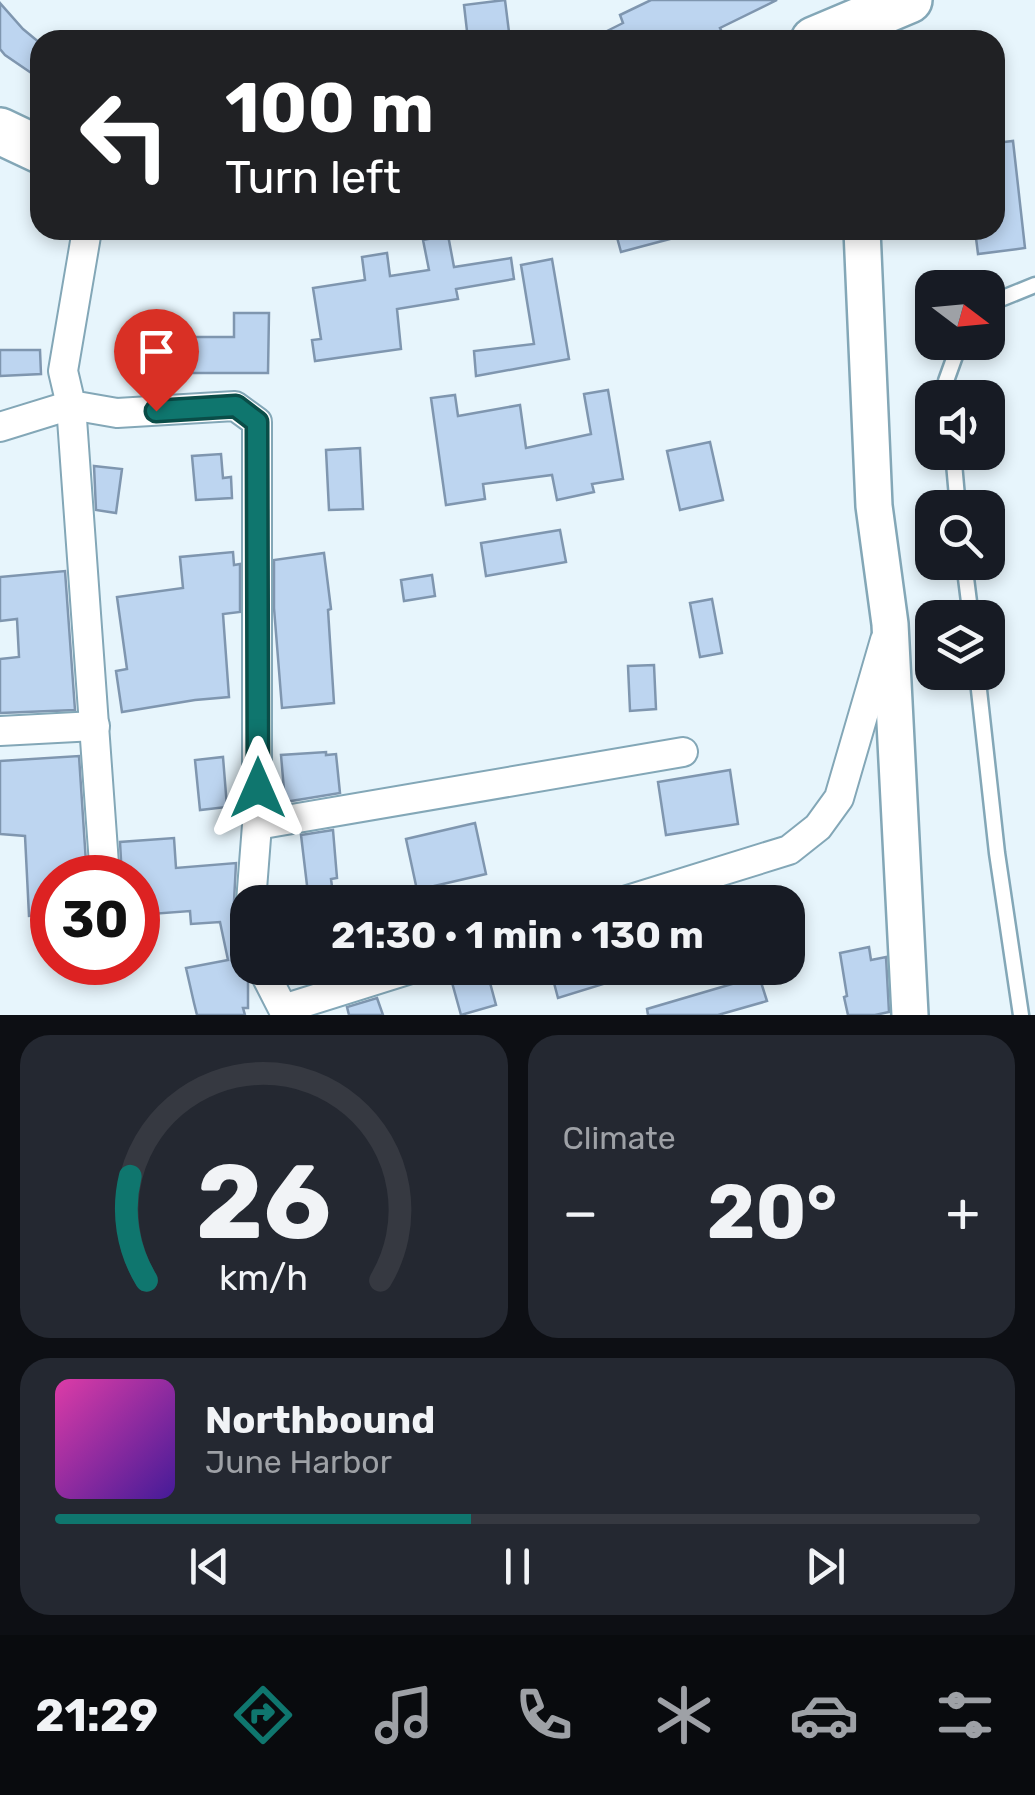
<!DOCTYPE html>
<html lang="en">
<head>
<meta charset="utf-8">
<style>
	:root { --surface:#171b24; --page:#242831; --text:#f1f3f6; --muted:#9ea1a6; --line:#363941; --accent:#0f766e }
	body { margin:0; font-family:Rubik,sans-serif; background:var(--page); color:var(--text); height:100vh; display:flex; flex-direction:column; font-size:38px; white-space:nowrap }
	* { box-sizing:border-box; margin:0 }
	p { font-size:32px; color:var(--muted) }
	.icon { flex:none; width:55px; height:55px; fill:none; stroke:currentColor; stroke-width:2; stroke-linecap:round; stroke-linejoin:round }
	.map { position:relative; height:1015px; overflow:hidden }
	.sheet { display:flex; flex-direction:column; gap:20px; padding:20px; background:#0d0f14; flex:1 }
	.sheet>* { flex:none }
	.banner { position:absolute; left:30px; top:30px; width:975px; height:210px; border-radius:30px; box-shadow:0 5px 15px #0003; background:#202124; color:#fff; overflow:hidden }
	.needle { width:65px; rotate:106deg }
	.controls { position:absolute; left:915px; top:270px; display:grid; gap:20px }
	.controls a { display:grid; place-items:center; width:90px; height:90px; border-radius:20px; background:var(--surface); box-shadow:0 5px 15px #0003; font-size:50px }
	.speed { position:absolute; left:30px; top:855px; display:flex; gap:20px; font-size:50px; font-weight:700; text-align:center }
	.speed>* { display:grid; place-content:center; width:130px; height:130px; border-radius:50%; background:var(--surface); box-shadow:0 5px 15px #0003; line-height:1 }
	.speed .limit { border:15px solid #d22; background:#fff; color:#111 }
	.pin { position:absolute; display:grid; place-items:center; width:85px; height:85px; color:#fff; margin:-102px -42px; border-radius:50% 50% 50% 0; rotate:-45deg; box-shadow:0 0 10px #0007 }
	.pin .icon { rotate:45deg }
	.me { position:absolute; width:110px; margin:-55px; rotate:0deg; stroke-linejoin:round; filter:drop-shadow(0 0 8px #0008) }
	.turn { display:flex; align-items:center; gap:35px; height:210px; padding:0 30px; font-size:45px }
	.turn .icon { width:130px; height:130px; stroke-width:2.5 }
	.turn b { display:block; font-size:70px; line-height:85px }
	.big { font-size:75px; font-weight:700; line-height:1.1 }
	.sheet .tile { flex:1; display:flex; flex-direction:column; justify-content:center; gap:15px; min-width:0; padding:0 35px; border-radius:30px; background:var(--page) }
	.sheet .dial { align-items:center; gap:0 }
	.dial svg { height:260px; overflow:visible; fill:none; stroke:var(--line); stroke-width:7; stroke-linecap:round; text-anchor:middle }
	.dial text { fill:var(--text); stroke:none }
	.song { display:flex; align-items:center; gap:30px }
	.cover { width:120px; height:120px; border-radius:15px; background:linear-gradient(135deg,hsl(320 70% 55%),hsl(260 70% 35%)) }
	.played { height:10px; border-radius:5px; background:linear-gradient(90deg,var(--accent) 45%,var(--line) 45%) }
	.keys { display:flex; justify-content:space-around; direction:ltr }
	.heat { display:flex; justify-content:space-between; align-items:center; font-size:55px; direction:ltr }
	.sheet .tiles { flex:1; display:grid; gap:20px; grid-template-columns:1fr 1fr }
	.tile:last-child { grid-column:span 2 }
	.trip { position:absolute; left:230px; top:885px; width:575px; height:100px; border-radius:30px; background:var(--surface); box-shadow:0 5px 15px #0003; font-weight:700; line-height:100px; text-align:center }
	.dock { display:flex; height:160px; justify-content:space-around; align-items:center; background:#090b0e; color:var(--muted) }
	.dock .icon { width:70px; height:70px }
	.dock .active { color:var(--accent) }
	.dock b { font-size:45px; color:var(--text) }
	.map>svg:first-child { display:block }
	.building { fill:#bdd5f0; stroke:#7f96af; stroke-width:2.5 }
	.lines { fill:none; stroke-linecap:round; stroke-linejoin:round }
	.service-casing { stroke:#83a7b7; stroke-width:19 }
	.minor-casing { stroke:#83a7b7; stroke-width:32 }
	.tertiary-casing { stroke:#83a7b7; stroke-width:40 }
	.primary-casing { stroke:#83a7b7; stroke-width:50 }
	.service { stroke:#fff; stroke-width:14 }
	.minor { stroke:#fff; stroke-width:28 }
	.tertiary { stroke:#fff; stroke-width:35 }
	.primary { stroke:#fff; stroke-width:45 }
	.route-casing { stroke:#0a4d48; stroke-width:25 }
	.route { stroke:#0f766e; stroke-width:18 }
</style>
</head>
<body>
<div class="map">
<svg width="1035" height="1015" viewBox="0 0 1035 1015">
	<rect width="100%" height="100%" fill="#e7f5fc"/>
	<g class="building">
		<polygon points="505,0 510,40 468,40 464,5"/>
		<polygon points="651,0 777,0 720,28 726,40 589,40 623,23 620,15"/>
		<polygon points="0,3 23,29 40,43 40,79 5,55 0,49"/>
		<polygon points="1013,141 1025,248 978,254 975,230 995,230 995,143"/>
		<polygon points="615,230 680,230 681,236 621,252"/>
		<polygon points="448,235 454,267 511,258 514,279 456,289 458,299 397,309 401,349 315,361 312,340 321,339 313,288 365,280 362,257 387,253 390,276 429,270 423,240"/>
		<polygon points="552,259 569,359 476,376 474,351 534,344 521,265"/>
		<polygon points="234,313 269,313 268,373 180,373 180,337 234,337"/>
		<polygon points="0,350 40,350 41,374 0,376"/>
		<polygon points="608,390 623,479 592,484 594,492 557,500 552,475 483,484 485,499 446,505 431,398 455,395 458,416 520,405 526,448 591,434 584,394"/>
		<polygon points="710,442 723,500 680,510 667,451"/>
		<polygon points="360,448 363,509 329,510 326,450"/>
		<polygon points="221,454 223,478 231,477 232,498 196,500 192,456"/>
		<polygon points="94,466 122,469 116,513 96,510"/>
		<polygon points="560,530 566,562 486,576 481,543"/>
		<polygon points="233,552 234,565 240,564 240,612 223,614 229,697 195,700 122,712 116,671 127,669 117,597 183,588 180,557"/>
		<polygon points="324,553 331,609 328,610 334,703 282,708 274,608 274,560"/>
		<polygon points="65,571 75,710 0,713 0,659 19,657 17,619 0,621 0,577"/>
		<polygon points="432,575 435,596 404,601 401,580"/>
		<polygon points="712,599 722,653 700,657 690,603"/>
		<polygon points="654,665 656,709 630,711 628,666"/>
		<polygon points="326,752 326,755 336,754 340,793 285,802 281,755"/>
		<polygon points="79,756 87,878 52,878 52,914 29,916 25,836 0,834 0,761"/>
		<polygon points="223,757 227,807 200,810 195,760"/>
		<polygon points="730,770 738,824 666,835 658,782"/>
		<polygon points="475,823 486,874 417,890 406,839"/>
		<polygon points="333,830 337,878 331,879 334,902 309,902 301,835"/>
		<polygon points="174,838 176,868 236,863 234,902 236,910 245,918 248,947 245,968 248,978 248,1008 243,1008 245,1015 197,1015 194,1003 186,968 228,960 220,922 191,924 190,911 138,915 138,878 122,878 120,842"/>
		<polygon points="726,888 731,902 679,902"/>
		<polygon points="869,947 871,960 886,957 889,1012 875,1015 848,1015 844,997 847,996 840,953"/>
		<polygon points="448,968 486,968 496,1005 461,1015"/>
		<polygon points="550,968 638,968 639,973 558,998"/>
		<polygon points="759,976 767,1001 718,1015 648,1015 647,1009"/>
		<polygon points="377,998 383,1015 349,1015 347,1007"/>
	</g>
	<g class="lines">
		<defs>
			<g id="service">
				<polyline points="988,304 1035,285"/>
				<polyline points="948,398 946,381 960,342"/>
				<polyline points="953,452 958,508"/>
				<polyline points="964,562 971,618"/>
				<polyline points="977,672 997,853 1021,1015"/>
			</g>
			<g id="minor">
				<polyline points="87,230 63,371 71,405 117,413 235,406 257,422 257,825 251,902"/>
				<polyline points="0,427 71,405 105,878"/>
				<polyline points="0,731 95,726"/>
				<polyline points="257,825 683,752"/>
				<polyline points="621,902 789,850 818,827 839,798 885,640"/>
				<polyline points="262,968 283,1009 414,968"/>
			</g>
			<polyline id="tertiary" points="862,230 874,506 890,624 910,1015"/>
			<g id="primary">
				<polyline points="814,40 909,0"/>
				<polyline points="0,131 40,150"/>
			</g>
		</defs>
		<use href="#service" class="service-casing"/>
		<use href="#minor" class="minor-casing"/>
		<use href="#tertiary" class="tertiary-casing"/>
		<use href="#primary" class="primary-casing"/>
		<use href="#service" class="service"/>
		<use href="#minor" class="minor"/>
		<use href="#tertiary" class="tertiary"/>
		<use href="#primary" class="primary"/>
	</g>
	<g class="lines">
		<defs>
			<polyline id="route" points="156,411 236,406 257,422 258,788"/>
		</defs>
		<use href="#route" class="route-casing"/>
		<use href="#route" class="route"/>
	</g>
</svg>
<div class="controls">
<a><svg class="needle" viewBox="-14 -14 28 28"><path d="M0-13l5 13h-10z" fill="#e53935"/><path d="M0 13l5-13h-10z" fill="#9ea1a6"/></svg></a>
<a><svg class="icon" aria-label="sound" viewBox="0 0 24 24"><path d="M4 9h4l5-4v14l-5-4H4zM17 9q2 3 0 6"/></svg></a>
<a><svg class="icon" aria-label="search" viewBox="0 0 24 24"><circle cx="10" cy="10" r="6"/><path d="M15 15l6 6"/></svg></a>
<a><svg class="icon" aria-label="layers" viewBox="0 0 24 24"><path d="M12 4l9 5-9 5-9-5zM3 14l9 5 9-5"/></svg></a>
</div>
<div class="speed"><div class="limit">30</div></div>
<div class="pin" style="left:156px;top:411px;background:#d93025"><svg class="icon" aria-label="arrive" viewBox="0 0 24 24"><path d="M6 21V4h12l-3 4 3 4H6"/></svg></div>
<svg class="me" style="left:258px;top:788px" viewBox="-20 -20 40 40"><path d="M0-17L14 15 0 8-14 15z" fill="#0f766e" stroke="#fff" stroke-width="4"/></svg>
<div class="trip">21:30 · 1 min · 130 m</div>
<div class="banner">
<div class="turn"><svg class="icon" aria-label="left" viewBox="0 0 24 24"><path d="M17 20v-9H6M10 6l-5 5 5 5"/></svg><div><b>100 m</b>Turn left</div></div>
</div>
</div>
<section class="sheet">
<div class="tiles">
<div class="tile dial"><svg viewBox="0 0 100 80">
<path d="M14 69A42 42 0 1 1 86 69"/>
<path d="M14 69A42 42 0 0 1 9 37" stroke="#0f766e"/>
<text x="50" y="56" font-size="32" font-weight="700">26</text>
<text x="50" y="72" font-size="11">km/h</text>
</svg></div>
<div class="tile"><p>Climate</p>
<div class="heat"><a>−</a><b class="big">20°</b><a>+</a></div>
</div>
<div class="tile">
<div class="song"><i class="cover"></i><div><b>Northbound</b><p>June Harbor</p></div></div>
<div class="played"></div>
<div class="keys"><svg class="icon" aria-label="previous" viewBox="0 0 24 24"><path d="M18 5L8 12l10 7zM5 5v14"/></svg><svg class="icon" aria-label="pause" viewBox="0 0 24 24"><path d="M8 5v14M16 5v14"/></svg><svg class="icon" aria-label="next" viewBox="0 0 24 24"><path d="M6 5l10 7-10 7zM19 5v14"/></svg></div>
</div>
</div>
</section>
<nav class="dock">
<b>21:29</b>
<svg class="icon active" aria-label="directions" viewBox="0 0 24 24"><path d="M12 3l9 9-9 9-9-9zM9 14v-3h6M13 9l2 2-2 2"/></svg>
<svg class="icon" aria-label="music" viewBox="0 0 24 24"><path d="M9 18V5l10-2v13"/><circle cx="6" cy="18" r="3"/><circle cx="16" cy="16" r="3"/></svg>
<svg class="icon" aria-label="phone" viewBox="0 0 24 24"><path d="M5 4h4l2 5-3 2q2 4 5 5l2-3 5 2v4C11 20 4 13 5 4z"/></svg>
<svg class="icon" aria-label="climate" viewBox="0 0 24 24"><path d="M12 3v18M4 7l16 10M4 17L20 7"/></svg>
<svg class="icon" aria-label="car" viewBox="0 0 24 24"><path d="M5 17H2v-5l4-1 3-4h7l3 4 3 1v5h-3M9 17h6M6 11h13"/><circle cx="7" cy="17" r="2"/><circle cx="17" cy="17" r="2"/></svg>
<svg class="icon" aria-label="filters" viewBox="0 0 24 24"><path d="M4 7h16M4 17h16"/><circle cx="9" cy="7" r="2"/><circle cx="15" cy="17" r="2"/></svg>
</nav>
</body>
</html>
